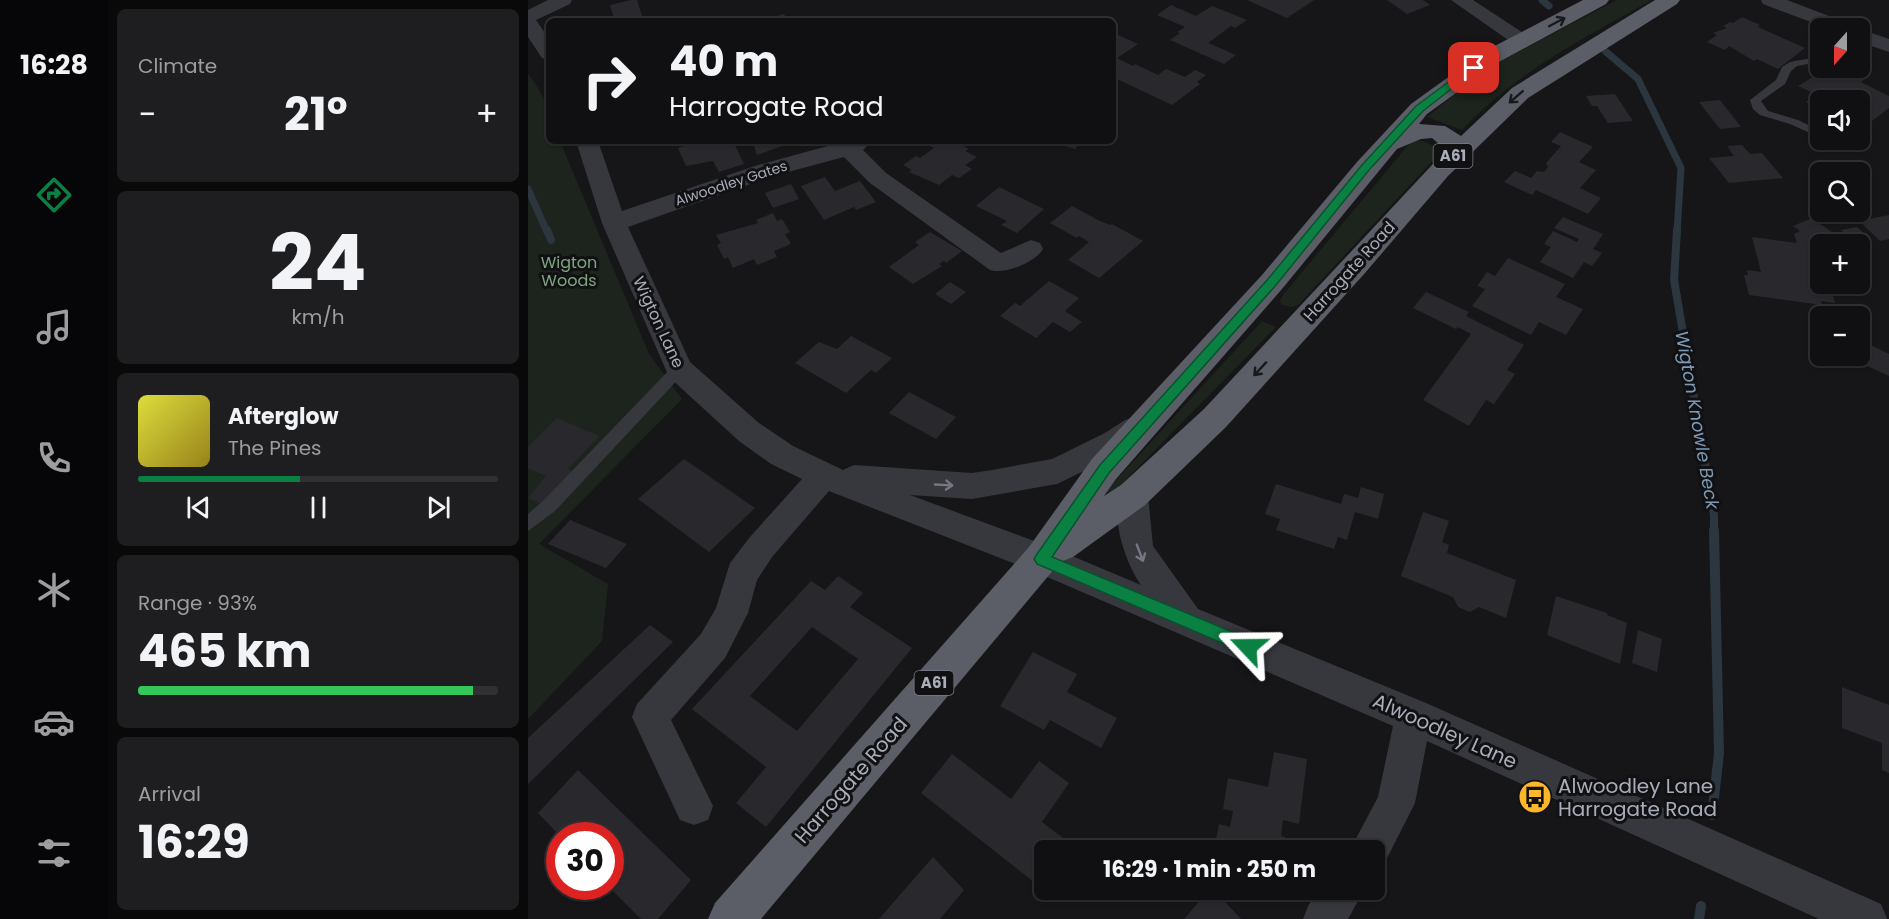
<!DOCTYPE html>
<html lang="en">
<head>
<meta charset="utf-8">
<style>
	:root { --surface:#101013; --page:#1e1e21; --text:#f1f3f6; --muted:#9c9da0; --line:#303033; --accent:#0b8043 }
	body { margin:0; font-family:Poppins,sans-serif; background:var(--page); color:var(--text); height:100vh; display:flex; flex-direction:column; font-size:22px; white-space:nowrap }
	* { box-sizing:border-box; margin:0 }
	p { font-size:20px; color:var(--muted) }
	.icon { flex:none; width:33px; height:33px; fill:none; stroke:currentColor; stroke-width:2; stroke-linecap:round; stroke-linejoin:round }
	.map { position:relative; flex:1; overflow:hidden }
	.side { display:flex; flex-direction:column; gap:9px; padding:9px; background:#09090a; width:420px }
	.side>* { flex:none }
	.guide { position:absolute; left:18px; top:18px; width:570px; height:126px; border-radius:9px; box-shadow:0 2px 4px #0004,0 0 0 2px var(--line); background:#101013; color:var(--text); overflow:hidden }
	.needle { width:39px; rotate:201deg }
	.fabs { position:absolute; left:1282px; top:18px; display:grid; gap:12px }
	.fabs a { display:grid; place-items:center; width:60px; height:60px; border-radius:9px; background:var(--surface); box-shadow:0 2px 4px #0004,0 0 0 2px var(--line); font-size:30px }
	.speed { position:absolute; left:18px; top:822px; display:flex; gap:12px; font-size:30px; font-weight:700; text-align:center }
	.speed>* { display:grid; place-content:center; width:78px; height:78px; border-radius:50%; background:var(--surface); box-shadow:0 2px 4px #0004,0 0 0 2px var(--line); line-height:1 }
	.speed .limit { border:9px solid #d22; background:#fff; color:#111 }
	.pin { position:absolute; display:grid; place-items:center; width:51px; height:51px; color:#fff; margin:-26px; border-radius:12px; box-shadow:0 3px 9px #0006 }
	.me { position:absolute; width:66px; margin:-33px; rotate:293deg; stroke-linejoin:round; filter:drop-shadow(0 0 4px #0008) }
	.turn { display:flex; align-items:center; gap:21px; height:126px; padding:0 24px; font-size:27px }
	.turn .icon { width:78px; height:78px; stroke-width:2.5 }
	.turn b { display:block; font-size:42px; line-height:51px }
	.big { font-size:45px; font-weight:700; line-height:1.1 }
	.side .tile { flex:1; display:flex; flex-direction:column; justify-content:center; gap:9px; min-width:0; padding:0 21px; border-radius:9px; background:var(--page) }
	.side .dial { align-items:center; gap:0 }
	.dial b { font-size:78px; line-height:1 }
	.song { display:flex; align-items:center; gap:18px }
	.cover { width:72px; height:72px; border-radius:9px; background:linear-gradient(135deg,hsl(60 70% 55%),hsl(50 70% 35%)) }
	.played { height:6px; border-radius:3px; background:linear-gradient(90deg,var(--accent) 45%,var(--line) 45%) }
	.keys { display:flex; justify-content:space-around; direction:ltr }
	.heat { display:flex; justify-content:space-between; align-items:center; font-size:33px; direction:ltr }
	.charge { height:9px; border-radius:4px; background:linear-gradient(90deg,#34c759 93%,var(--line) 0) }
	.trip { position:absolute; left:506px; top:840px; width:351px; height:60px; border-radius:9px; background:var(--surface); box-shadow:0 2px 4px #0004,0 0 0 2px var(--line); font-weight:700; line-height:60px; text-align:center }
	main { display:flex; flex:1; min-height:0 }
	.dock { display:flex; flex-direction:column; width:108px; justify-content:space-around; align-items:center; background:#060608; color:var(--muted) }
	.dock .icon { width:42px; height:42px }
	.dock .current { color:var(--accent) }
	.dock b { font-size:27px; color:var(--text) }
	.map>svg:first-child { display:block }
	.green { fill:#1c241d }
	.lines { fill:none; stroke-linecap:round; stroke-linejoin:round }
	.stream-far2 { stroke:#2c363e; stroke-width:7 }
	.stream-far1 { stroke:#2c363e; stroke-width:8 }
	.stream { stroke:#2c363e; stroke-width:10 }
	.building { fill:#29292d; fill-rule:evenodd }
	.service { fill:#37383e; fill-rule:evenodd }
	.minor { fill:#37383e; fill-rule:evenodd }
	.trunk { fill:#5b5e66; fill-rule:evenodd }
	.oneway { stroke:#18191c }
	.oneway2 { stroke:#757882 }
	.route { fill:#0b8043; stroke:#07532c; stroke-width:1.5 }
	.labels { text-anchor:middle; stroke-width:6; stroke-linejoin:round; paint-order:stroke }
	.far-street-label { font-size:14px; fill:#a8adb9; stroke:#111114 }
	.shield { fill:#111114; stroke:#7b7e88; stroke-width:1.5 }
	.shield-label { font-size:15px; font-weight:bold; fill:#a8adb9 }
	.park-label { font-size:16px; fill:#7ea680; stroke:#111114 }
	.street-label { font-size:16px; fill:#a8adb9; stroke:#111114 }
	.water-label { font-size:18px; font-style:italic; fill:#7d9bb6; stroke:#111114 }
	.near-street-label { font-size:20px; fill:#a8adb9; stroke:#111114 }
	.near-poi-label { font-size:20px; fill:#a8adb9; stroke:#111114; text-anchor:start }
</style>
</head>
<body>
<main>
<nav class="dock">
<b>16:28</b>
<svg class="icon current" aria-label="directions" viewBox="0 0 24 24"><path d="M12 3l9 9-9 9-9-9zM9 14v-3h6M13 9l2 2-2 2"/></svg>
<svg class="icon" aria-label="music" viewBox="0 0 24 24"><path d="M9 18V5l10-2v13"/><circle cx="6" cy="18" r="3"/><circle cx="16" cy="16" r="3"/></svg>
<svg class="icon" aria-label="phone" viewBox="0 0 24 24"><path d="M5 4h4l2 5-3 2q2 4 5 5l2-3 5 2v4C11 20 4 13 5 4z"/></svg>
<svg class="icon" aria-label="climate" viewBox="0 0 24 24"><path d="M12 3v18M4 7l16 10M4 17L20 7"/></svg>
<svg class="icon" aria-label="car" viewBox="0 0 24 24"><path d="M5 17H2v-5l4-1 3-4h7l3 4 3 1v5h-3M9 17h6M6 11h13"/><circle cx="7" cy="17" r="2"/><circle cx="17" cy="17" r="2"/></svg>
<svg class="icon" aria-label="filters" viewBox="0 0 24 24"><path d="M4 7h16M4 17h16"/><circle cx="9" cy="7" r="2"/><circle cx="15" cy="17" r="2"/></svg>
</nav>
<section class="side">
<div class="tile"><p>Climate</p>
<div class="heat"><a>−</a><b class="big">21°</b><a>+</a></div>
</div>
<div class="tile dial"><b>24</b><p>km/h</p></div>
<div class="tile">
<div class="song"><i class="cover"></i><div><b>Afterglow</b><p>The Pines</p></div></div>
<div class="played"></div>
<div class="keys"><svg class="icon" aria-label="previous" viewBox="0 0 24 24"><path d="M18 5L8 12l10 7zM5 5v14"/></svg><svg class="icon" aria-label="pause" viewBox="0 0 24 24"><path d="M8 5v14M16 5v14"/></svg><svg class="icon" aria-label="next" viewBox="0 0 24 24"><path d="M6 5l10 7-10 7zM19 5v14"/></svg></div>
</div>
<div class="tile"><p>Range · 93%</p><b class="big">465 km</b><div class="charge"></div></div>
<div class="tile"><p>Arrival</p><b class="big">16:29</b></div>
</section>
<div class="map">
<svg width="1361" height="919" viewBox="0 0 1361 919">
	<rect width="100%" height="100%" fill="#161619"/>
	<g class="green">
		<path d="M1089 0H1124C1053 40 991 70 934 130L899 117 944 80 973 61Z"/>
		<path d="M0 74C19 98 21 111 21 141H32L121 354 154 399 11 544 80 584 74 641 0 719Z"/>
		<polygon points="886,141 895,141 908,147 907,158 770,305 764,307 754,305 752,301 755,295 882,143"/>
		<polygon points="734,321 748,327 584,494 578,491"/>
	</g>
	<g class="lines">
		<g class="stream-far2">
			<polyline points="1014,0 1021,6"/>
			<polyline points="1077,51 1110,79 1153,168 1149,232"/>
			<polyline points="0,189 19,232"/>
		</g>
		<g class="stream-far1">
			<polyline points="19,230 23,240"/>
			<polyline points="1149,230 1146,280 1186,515 1186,531"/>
		</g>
		<g class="stream">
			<polyline points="1184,815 1191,753 1186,530"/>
			<polyline points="1171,919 1173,906"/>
		</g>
	</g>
	<g class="building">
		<polygon points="103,0 109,0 115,19 126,17 127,21 87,21 82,5"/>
		<polygon points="719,0 786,0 759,18"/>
		<polygon points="859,0 895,0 902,5 879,14"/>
		<polygon points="643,5 668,16 684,6 719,20 707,28 703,26 680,43 708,55 696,64 642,40 652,33 649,32 657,27 629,15"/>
		<polygon points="256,14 260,21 235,21 235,20"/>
		<polygon points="1214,17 1232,25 1230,27 1277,48 1250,69 1229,59 1226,61 1201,46 1197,50 1179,42 1189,35 1185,33 1199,28 1195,26 1202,22 1205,23"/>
		<polygon points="588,34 610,44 589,58 605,66 607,64 630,75 638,69 657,77 667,70 678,75 669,82 672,84 644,105 585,77 585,36"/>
		<polygon points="1300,68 1315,73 1319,70 1337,79 1333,82 1361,96 1361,108 1344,121 1332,116 1332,100 1293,100 1293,111 1281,106 1282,104 1278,102 1287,94 1270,86"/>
		<polygon points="1087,94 1105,121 1080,123 1069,106 1064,106 1058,96"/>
		<polygon points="1192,100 1213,127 1192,129 1171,102"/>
		<polygon points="1032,132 1065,147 1051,162 1068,170 1052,188 1073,198 1060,214 1008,190 1004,195 976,182 987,171 1003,178 1009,171 1016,172 1020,167 1018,163 1033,146 1023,142"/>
		<polygon points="169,141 170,144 178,141 205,141 216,164 191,172 185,161 158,166 150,148"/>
		<polygon points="224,141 265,141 265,142 229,155"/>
		<polygon points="410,141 422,143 426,141 441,149 437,151 449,157 437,165 444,169 431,178 424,175 411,185 381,172 384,170 375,165 388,156 392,158 406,148 402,146"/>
		<polygon points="519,141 554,141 547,149"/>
		<polygon points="1214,145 1222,154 1234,153 1255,178 1201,183 1181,158 1206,156 1199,146"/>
		<polygon points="297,177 307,191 332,181 348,202 328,210 326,207 296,220 273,186"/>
		<polygon points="263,184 271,199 245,208 237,193"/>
		<polygon points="471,187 516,209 489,233 473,225 479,221 448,206"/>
		<polygon points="544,206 570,220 582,225 584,224 615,241 571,278 540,260 561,242 551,236 549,238 522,223"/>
		<polygon points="245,213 249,221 254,219 262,232 257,234 263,244 246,251 249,257 229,265 226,259 205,268 200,257 196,259 189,245 193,243 188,235 230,223 228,220"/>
		<polygon points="1361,215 1361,239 1352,241 1331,221"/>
		<polygon points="1035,217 1075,234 1065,249 1074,253 1064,266 1056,262 1045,278 1012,262 1023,247 1016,244 1025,231 1049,242 1051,239 1026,228"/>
		<polygon points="1284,218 1308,235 1289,244 1284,240 1281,241 1282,245 1287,246 1291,259 1282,258 1284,264 1293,268 1293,279 1288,280 1290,285 1302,287 1307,303 1293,301 1294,305 1221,295 1216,275 1220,275 1219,270 1233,272 1224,237 1269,243 1266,234 1272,231 1265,226"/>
		<polygon points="1329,227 1343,240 1327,244 1313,230"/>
		<polygon points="402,232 434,251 418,263 416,261 411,264 414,266 385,284 361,267 391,245 387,242"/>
		<polygon points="980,258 1037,284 1028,297 1055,309 1038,335 1011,322 1003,335 944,306 957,289 949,286 959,272 967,276"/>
		<polygon points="521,281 551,298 537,311 554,322 542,332 525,322 508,338 472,316 487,303 492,306"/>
		<polygon points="422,282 438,292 423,304 407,294"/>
		<polygon points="898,292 941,312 938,316 996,345 979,370 987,374 966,404 958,400 941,426 895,400 943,334 930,327 928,329 885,308"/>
		<polygon points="323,336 364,358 348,373 343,370 318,393 267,363 291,342 309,349"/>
		<polygon points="1332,340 1361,354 1361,376 1318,356 1332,356"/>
		<polygon points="381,392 428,417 408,439 361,413"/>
		<polygon points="29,418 71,436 40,469 47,473 15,505 0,498 18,476 0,468 0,447"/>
		<polygon points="156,459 227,508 181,552 110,499"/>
		<polygon points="748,484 813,504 816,494 830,498 833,487 856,494 850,519 827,512 819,540 810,537 806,549 748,530 752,519 737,514"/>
		<polygon points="895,512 921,521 914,542 921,545 919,553 988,580 978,618 951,607 942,612 930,607 925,597 873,576"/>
		<polygon points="42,520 99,544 78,568 20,544"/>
		<path d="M310 576 335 593 322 607 384 648 238 827 208 803 238 767 164 709 283 581 297 590ZM284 627 330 659 269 731 222 696Z"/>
		<polygon points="1028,596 1079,613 1079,615 1099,623 1092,664 1019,635"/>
		<polygon points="122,625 145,642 0,784 0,738"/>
		<polygon points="1110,630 1134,639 1129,672 1104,663"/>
		<polygon points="505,652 549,674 539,692 589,718 573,748 522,720 516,730 472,706"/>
		<polygon points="1314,687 1361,705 1361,773 1354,770 1354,743 1314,728"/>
		<polygon points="746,752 779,759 771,824 755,820 753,836 757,837 755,850 686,850 691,824 702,827 705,811 695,809 700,778 740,787"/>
		<polygon points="424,754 483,799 511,761 541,783 514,822 551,850 516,850 516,890 538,890 530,901 393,793"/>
		<polygon points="50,770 163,880 130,919 113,919 82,888 82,836 32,836 10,813"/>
		<polygon points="405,857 436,890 412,919 351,919"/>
		<polygon points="681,890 686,890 713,919 656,919"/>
	</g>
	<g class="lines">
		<g class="service">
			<polygon points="1293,52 1293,60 1291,62 1269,66 1263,71 1257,84 1233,101 1240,111 1270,120 1293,131 1293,138 1262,124 1232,115 1225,109 1222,100 1248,80 1254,67 1262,62 1284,58"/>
			<polygon points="1297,140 1311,140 1315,143 1309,147 1298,142"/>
			<polygon points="151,364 158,369 156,373 27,511 0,531 0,514 15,501 146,365"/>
		</g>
		<g class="minor">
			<polygon points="20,0 44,0 42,4 8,20 21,39 21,60 14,58 0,37 0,10"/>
			<polygon points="923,0 945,0 1000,36 1003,40 1000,44 986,44"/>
			<polygon points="1233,0 1259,0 1322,24 1325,28 1299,28 1235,4"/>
			<polygon points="1332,29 1361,39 1361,52 1332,42"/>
			<path d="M48 141H70L94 211 230 165 318 141H344L335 150 358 173 473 253 503 240 512 243 515 249C508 262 476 275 462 270L342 183 316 157 245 176 100 227 162 362 231 423 265 446 315 470 326 465 444 473 464 470 524 459 577 433 597 420 607 417 617 420 622 429 617 438 597 451 529 484 444 499 382 495 525 548 613 585C596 561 581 513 594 485L605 482 616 485 620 495 625 546 670 609 898 703 1353 904 1359 919H1291L899 741 887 803 856 864 846 868V850H822L850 797 865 726 503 570 301 491 244 557 229 580 220 613 197 658 143 720 185 806 180 820 166 825 152 820 104 717 109 704 173 634 188 608 202 563 222 537 274 479 243 464 211 441 141 377 74 223Z"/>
			<polygon points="792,890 836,890 820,919 775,919 781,904"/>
		</g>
		<path class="trunk" d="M1055 0H1081L1078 4 971 62 899 114 891 124 917 126 933 136 984 88 1127 0H1152L1149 4 1000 98 920 176 837 273 698 427 617 505 545 557 532 562 233 919H180L187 903 501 547 564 459 734 275 829 162 883 104 955 52ZM904 138 918 150 676 409 593 485 576 496 588 479 754 289 869 149 893 139Z"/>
	</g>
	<defs><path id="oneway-shaft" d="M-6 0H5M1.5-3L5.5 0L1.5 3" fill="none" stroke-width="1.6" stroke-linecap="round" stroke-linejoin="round" transform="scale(1.5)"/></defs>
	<g class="oneway">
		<use href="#oneway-shaft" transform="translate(1029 22) rotate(-28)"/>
		<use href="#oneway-shaft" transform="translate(988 97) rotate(139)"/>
		<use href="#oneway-shaft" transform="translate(732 369) rotate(133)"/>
	</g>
	<g class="oneway2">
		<use href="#oneway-shaft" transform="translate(416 485) rotate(3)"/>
		<use href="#oneway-shaft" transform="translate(612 553) rotate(69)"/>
	</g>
	<polygon class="route" points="942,66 950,68 895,111 841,170 748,285 581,473 524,557 726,641 728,647 726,652 720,654 715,652 509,564 506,559 509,554 572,465 740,279 834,165 888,106"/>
	<defs>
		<symbol id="bus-disc" viewBox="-11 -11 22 22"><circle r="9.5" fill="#fdb72a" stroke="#111114"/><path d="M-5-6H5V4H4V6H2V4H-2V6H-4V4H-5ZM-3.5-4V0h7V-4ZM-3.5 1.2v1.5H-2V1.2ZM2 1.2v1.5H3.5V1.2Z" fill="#111"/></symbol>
	</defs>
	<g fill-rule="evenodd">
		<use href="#bus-disc" x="988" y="778" width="38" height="38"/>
	</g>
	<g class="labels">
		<g class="far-street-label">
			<text transform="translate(203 183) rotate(-18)" y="5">Alwoodley Gates</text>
		</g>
		<g class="shield">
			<rect x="905.5" y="144" width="39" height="24" rx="4.5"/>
			<rect x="386.5" y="671" width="39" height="24" rx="4.5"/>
		</g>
		<g class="shield-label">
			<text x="925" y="161">A61</text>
			<text x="406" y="688">A61</text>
		</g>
		<g class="park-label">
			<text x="41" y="268">Wigton<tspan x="41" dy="18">Woods</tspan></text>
		</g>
		<g class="street-label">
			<text transform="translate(821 271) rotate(-48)" y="6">Harrogate Road</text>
			<text transform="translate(131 322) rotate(65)" y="6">Wigton Lane</text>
		</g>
		<g class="water-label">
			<text transform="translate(1169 420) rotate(80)" y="6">Wigton Knowle Beck</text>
		</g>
		<g class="near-street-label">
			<text transform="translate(917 731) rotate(24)" y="7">Alwoodley Lane</text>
			<text transform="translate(323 780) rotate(-49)" y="7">Harrogate Road</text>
		</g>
		<g class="near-poi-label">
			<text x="1030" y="793">Alwoodley Lane<tspan x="1030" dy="23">Harrogate Road</tspan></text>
		</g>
	</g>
</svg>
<div class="fabs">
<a><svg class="needle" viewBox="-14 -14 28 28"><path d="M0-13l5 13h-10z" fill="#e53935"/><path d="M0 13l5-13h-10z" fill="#9c9da0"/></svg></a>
<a><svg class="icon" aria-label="sound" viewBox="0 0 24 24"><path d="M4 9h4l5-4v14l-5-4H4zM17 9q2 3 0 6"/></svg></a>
<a><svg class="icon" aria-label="search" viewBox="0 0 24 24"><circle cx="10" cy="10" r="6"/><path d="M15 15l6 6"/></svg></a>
<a>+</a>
<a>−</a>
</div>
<div class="speed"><div class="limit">30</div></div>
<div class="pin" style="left:946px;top:68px;background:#d93025"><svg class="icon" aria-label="arrive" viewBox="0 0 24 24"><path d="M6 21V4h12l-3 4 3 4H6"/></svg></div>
<svg class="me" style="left:720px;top:647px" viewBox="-20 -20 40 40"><path d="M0-17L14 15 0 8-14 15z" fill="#0b8043" stroke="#fff" stroke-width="4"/></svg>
<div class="trip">16:29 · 1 min · 250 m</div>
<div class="guide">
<div class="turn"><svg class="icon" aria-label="right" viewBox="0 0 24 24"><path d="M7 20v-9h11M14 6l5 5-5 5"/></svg><div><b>40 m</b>Harrogate Road</div></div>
</div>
</div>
</main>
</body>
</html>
